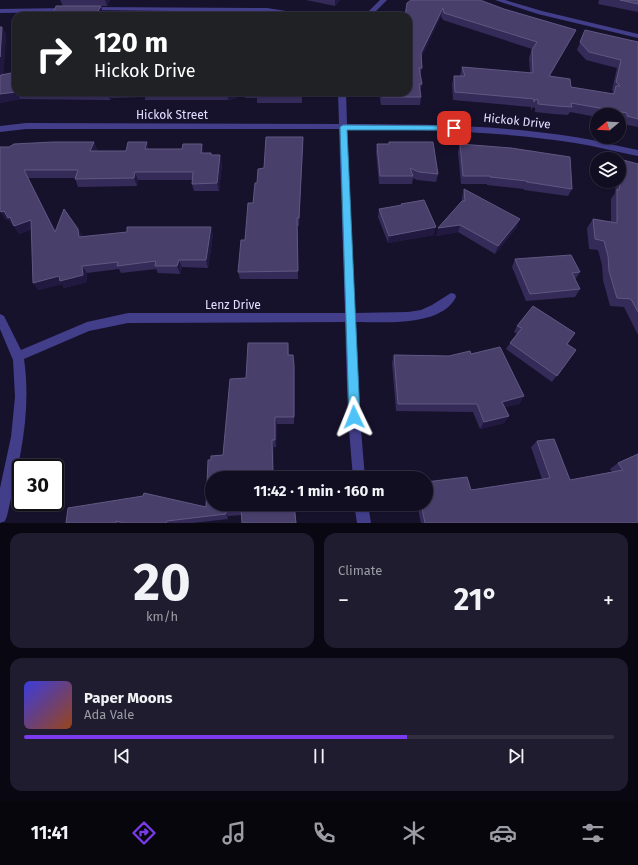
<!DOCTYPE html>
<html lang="en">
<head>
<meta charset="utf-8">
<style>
	:root { --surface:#110e21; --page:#1e1c2e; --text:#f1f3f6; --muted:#9c9ca5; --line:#302e3f; --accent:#7c3aed }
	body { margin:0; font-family:"Fira Sans",sans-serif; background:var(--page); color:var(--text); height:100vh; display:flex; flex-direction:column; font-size:15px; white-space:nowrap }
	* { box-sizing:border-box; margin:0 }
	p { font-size:13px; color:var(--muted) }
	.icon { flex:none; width:22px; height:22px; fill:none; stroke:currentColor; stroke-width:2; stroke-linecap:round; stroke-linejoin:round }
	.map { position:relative; height:523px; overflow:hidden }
	.panel { display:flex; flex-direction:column; gap:10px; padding:10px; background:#090812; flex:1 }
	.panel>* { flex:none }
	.guide { position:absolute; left:12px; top:12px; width:400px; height:84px; border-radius:12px; box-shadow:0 1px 3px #0004,0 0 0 1px var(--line); background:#202124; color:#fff; overflow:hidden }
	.needle { width:26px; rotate:252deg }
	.fabs { position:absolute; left:590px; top:108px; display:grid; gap:8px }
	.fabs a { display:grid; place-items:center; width:36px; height:36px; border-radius:50%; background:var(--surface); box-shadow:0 1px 3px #0004,0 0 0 1px var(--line); font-size:20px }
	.speed { position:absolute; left:12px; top:459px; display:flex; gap:8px; font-size:20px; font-weight:700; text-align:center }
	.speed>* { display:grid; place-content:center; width:52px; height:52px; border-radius:50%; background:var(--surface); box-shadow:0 1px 3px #0004,0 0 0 1px var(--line); line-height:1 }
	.speed .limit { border:2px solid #111; border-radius:6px; background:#fff; color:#111 }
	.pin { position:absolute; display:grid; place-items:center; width:34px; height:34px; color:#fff; margin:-17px; border-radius:8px; box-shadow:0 2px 6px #0006 }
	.me { position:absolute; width:44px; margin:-22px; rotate:358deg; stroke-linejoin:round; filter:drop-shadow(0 0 3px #0008) }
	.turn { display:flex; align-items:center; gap:14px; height:84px; padding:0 16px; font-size:18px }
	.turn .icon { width:52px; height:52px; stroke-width:2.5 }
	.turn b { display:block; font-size:28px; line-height:34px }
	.big { font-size:30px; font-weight:700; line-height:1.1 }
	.panel .card { flex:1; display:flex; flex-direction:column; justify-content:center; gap:6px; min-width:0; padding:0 14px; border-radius:12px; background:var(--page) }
	.panel .dial { align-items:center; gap:0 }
	.dial b { font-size:52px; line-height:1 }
	.song { display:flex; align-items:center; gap:12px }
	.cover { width:48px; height:48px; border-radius:6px; background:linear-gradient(135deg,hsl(240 70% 55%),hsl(20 70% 35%)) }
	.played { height:4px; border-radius:2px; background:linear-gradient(90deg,var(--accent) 65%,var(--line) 65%) }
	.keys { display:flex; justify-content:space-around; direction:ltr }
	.heat { display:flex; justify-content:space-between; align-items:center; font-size:22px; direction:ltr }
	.panel .tiles { flex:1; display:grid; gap:10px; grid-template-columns:1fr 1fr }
	.card:last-child { grid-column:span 2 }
	.trip { position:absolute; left:205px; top:471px; width:228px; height:40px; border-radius:20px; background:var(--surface); box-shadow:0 1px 3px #0004,0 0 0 1px var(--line); font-weight:700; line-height:40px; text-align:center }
	.menu { display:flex; height:64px; justify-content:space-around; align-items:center; background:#07060d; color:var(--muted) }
	.menu .icon { width:28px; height:28px }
	.menu .selected { color:var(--accent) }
	.menu b { font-size:18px; color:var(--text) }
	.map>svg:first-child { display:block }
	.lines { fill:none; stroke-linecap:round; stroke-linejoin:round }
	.minor { fill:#423e8a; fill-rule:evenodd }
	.wall { fill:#352b59 }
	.shaded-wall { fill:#211940 }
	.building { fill:#483f6b; stroke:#605882 }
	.route { fill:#4fc3f7; stroke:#337fa1 }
	.labels { text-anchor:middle; stroke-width:4; stroke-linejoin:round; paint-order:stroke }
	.street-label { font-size:12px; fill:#e2deff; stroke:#17122c }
</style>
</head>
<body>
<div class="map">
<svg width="638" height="523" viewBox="0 0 638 523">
	<rect width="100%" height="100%" fill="#17122c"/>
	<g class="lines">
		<g class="minor">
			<polygon points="380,0 387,0 371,16 364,16"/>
			<polygon points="495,0 505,0 542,11 638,34 638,38 538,14"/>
			<polygon points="90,7 267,8 305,14 308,16 292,16 267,12 88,10 88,8"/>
			<polygon points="0,9 68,8 71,10 68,12 0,13"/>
			<path d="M338 92H346L347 124C423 124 500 125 575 137 596 140 617 146 638 150V156C617 152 596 146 575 143 500 131 424 130 347 129L355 313 408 312 421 310 432 305 451 293 455 294 456 297C441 327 384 322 356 322L360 417 365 478H353L348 417 345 322 128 323 89 331 24 359C32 413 19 464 7 516L5 521 0 523V488L11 437 15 397 13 360 0 329V314L4 316 21 350 87 322 128 313H345L339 129H26L0 132V126L26 123 339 124Z"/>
			<polygon points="354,504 368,504 371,523 357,523"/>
		</g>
	</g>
	<g class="wall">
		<polygon points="60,0 110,0 107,6 101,6 103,13 102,16 52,16 63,6"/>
		<polygon points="306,0 340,0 335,6"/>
		<polygon points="599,0 638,0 638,12 598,4"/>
		<polygon points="407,3 504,9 576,30 572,37 550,76 571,87 612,94 613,91 612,90 617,68 586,60 577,50 585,30 638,42 638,127 623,124 623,121 619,121 619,115 597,115 597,117 570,112 568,115 554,114 535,112 535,108 533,107 531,110 531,107 453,100 452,84 454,76 460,76 462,67 530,73 529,58 532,49 443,20 441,16 421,57 422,68 420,76 422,84 420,92 421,97 420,105 381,105 379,92 408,92"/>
		<polygon points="0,27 2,27 6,35 3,74 16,92 238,92 237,98 228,100 145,100 145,97 111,98 110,100 20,99 0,103"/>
		<polygon points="244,92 302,92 302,103 257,103 257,98 245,98"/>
		<polygon points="303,137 303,145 299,226 297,226 298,279 240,279 238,272 245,240 257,183 264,168"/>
		<polygon points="94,142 97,150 97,151 126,151 149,149 204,152 204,153 211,153 212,155 222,163 219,191 194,191 192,184 192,180 138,180 137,186 78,187 75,178 28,178 55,231 83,237 213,235 208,268 182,267 180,274 158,273 156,269 121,273 119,269 87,273 87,282 64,288 62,284 38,290 32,229 19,234 14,226 13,226 8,219 6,220 1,212 9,147"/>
		<polygon points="377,144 389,144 438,174 436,182 417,180 413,178 412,184 379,184 376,152"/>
		<polygon points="460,144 572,189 568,196 524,190 524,189 487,185 487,184 461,184 458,152"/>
		<polygon points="623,160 638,164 638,335 624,307 610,306 603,280 602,265 598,250 589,249 587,228 593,219 611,222 611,199 615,193 616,181 619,181 619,167"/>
		<polygon points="464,189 517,227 495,254 458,232 436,236 462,201 462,197"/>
		<polygon points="401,204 434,235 388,243 378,217 379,209 401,206"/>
		<polygon points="515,259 580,272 575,280 580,289 575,297 526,301 512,267"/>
		<polygon points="517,326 567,344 576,350 552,382 506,349 510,343 517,334 514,332"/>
		<polygon points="288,343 289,355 295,373 294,424 277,424 276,447 274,447 212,504 295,504 296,523 241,515 228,516 228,519 192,523 66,523 206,507 211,460 223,455 246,378"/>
		<polygon points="394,355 449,356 524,396 519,404 505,407 509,416 504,423 480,429 473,412 396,411 392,363"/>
		<polygon points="537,441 570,480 612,472 610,469 618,463 638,454 638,523 421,523 417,504 426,504 471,490 542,479 531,447"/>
	</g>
	<g class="shaded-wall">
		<polygon points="105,0 110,0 107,6"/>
		<polygon points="335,0 340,0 335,6"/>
		<polygon points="101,6 103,13 102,16 95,16"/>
		<polygon points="443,8 441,16 420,61 421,53"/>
		<polygon points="2,27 6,35 3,86 0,81 0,57"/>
		<polygon points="576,30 572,37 546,84 549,76"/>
		<polygon points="16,92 17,92 20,99 0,103 0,94"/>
		<polygon points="108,92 109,92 111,98 110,100"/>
		<polygon points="227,92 238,92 237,98 228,100"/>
		<polygon points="303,137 303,145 299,226 299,218"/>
		<polygon points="94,142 97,150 94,159 90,151"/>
		<polygon points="147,142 149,150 145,149"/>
		<polygon points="202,144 204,152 203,161 201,153"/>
		<polygon points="220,155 222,163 219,191 217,183"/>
		<polygon points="24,170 28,178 60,239 55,232"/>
		<polygon points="135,172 138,180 137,186 134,178"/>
		<polygon points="4,211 10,217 15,225 13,226 8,219 6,220 1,212"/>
		<polygon points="520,219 517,227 495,254 498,246"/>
		<polygon points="31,220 36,228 19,234 14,226"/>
		<polygon points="460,225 458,232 436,236 438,228"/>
		<polygon points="211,227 213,235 208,268 206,260"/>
		<polygon points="436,227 434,235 388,243 389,236"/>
		<polygon points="78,229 83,236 83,245 79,237"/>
		<polygon points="179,260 182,267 180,274 177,266"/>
		<polygon points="82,266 87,273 87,282 64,288 62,284 38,290 33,283"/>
		<polygon points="294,365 295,373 294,424"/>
		<polygon points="524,396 519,404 498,409 502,402"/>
		<polygon points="509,416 504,423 480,429 484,422"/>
		<polygon points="275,417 277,424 276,447 275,440"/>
		<polygon points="272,440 274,447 274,478 273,476"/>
		<polygon points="226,512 228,517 228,519 226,514"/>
	</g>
	<g class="building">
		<polygon points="411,0 480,0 504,9 576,30 549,76 570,79 571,87 614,94 616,86 620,86 616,82 621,60 589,52 580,42 585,30 638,42 638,119 627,116 627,113 571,103 572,107 557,106 538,104 538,100 536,99 534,102 534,99 455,92 454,76 465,76 462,67 533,73 532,50 537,42 444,13 443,8 421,53 422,68 419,68 422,84 419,84 421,97 382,97 381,92 408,92 408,16 405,16 407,3"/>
		<polygon points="620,0 638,0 638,4"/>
		<polygon points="56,6 101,6 95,16 52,16"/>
		<polygon points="0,27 2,27 0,57"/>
		<polygon points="16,72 16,92 0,94 0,76 1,75"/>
		<rect x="257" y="92" width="45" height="3"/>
		<polygon points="266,137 303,137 299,218 297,218 298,271 238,272 241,240 245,240 248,203 253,203 255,183 257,183 258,169 264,168"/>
		<polygon points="53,142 94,142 90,151 126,151 128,142 147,142 145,149 182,149 183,144 202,144 201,153 211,153 211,155 220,155 217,183 192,184 193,172 135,172 134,178 75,179 78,170 24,170 55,232 64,209 78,229 79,237 127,232 127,227 211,227 206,260 179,260 177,266 155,266 156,261 117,266 118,262 82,266 83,275 60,281 59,276 33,283 31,220 14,226 10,217 8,218 4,211 1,212 0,210 0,147 9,147 14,144"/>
		<polygon points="389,142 433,142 438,174 419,172 410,168 413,176 380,176 377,144 389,144"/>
		<polygon points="460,144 511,148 570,157 572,189 527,182 527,181 490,177 490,176 463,176"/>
		<polygon points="623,160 638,164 638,312 631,299 617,298 609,271 608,256 604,241 595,239 593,219 617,223 617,189 619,190"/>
		<polygon points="464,189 520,219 498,246 460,225 438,228 462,201 465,201"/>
		<polygon points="424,200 436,227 389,236 379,209 402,205 401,204"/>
		<polygon points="571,255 580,272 572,273 580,289 530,294 515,259"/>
		<polygon points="533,306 575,333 567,344 576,350 557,376 510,343 522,328 517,326"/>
		<polygon points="248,343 288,343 288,355 293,355 294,365 294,417 275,417 275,440 272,440 273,476 292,475 292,478 212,478 212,504 294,504 296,523 242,523 241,509 224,511 226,512 226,514 167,521 166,523 124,523 116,521 116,523 66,523 68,508 143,496 144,493 206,507 208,460 211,460 211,456 223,455 230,379 246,378"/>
		<polygon points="500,347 524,396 502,402 509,416 484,422 477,404 398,404 394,355 449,356 470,351 471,354"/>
		<polygon points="554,439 570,480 623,470 618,463 638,454 638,523 425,523 421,504 426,504 426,482 467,477 471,490 550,478 537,441"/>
	</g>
	<polygon class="route" points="343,125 454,126 458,128 454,130 347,130 360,417 358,420 354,422 350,420 349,417 340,127"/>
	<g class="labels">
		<g class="street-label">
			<text x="172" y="119">Hickok Street</text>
			<text transform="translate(517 121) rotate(6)" y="4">Hickok Drive</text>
			<text x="233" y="309">Lenz Drive</text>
		</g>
	</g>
</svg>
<div class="fabs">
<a><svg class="needle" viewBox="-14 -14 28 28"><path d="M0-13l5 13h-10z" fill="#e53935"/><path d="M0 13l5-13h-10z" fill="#9c9ca5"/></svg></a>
<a><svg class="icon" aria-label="layers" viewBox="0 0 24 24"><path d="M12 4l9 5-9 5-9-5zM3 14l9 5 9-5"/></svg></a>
</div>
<div class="speed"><div class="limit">30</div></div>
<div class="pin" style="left:454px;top:128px;background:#d93025"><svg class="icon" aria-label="arrive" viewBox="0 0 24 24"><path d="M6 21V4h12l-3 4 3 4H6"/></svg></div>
<svg class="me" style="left:354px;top:417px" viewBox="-20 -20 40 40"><path d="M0-17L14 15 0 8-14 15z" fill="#4fc3f7" stroke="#fff" stroke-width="4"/></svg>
<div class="trip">11:42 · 1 min · 160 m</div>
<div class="guide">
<div class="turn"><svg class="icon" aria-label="right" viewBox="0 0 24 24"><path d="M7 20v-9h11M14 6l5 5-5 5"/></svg><div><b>120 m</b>Hickok Drive</div></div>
</div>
</div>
<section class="panel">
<div class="tiles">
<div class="card dial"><b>20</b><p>km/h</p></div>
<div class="card"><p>Climate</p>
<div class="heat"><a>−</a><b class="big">21°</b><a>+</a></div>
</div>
<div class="card">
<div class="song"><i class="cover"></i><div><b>Paper Moons</b><p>Ada Vale</p></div></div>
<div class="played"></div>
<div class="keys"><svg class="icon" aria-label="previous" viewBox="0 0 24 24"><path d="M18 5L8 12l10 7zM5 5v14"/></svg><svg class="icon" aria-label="pause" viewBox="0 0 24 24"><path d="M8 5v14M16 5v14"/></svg><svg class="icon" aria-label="next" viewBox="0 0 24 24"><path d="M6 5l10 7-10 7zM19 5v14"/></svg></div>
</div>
</div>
</section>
<nav class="menu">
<b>11:41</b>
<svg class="icon selected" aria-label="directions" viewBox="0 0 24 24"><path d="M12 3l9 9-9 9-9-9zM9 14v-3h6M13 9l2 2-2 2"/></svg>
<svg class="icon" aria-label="music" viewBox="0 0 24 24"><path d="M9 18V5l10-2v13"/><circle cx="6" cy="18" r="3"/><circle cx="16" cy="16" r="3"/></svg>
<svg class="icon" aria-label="phone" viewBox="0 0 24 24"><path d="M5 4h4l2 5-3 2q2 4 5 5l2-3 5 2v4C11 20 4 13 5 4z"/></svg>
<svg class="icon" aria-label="climate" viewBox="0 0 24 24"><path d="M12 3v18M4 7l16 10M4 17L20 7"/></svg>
<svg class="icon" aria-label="car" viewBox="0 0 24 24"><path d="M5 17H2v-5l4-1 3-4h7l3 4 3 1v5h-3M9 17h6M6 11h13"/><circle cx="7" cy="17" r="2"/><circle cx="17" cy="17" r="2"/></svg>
<svg class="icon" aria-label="filters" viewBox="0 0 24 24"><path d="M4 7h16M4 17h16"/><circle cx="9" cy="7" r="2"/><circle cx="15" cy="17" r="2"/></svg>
</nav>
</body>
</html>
